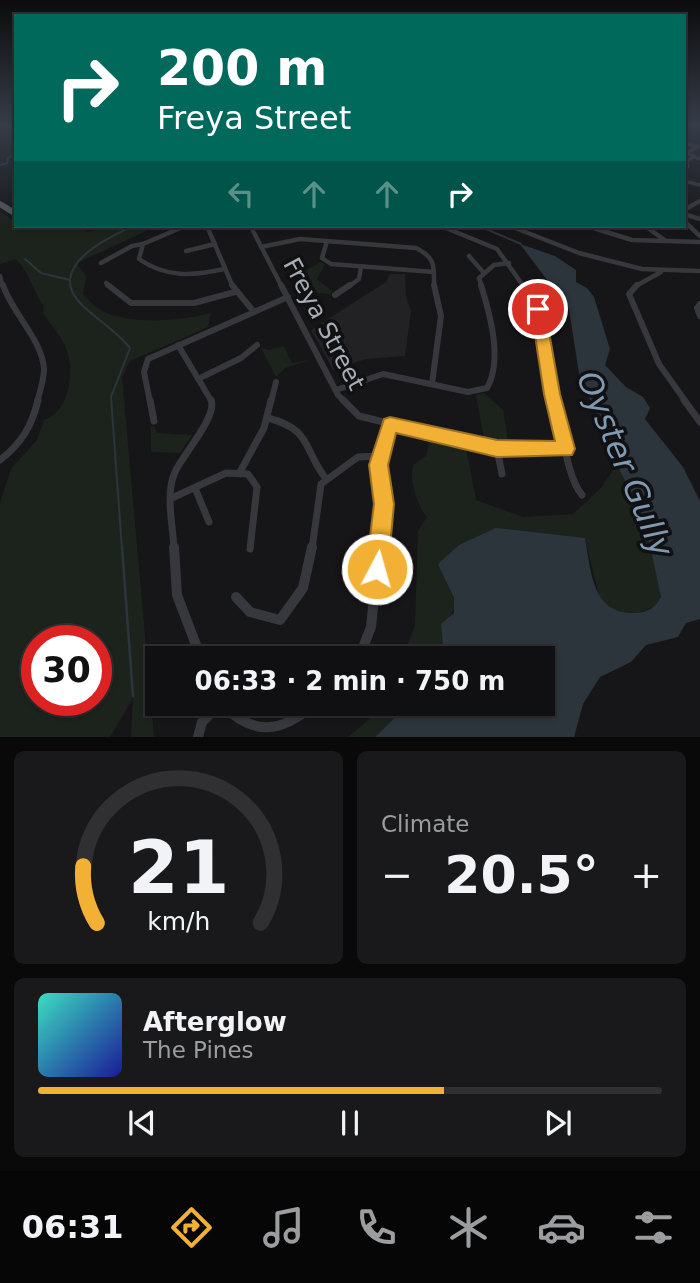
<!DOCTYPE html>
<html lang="en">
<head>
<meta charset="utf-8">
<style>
	:root { --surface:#101012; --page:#19191b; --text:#f1f3f6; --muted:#9c9d9f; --line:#303032; --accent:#f2b134 }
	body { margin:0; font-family:"DejaVu Sans",sans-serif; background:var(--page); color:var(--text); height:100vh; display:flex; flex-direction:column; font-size:26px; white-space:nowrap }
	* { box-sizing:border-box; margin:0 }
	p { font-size:23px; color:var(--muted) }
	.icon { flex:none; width:38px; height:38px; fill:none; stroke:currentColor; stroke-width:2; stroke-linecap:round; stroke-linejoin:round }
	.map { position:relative; height:737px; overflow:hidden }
	.sheet { display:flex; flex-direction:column; gap:14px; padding:14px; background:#09090a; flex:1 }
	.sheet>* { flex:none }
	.hud { position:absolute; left:14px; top:14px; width:672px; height:214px; border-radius:0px; box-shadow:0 2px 5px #0004,0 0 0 2px var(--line); background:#00695c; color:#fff; overflow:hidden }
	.speed { position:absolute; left:21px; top:625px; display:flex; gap:14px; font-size:35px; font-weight:700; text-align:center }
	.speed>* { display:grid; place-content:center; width:91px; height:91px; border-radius:50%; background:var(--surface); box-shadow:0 2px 5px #0004,0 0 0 2px var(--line); line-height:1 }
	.speed .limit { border:10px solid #d22; background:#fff; color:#111 }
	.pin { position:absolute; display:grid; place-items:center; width:60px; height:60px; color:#fff; margin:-30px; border:4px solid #fff; border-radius:50%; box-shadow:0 2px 7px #0007 }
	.me { position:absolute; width:77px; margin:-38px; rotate:6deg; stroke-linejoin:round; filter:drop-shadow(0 0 5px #0008) }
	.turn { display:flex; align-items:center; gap:24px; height:147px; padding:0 28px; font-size:32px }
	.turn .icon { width:91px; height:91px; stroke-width:2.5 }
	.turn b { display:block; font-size:49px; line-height:60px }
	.lanes { display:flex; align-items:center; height:66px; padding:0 28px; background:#0003; justify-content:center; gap:35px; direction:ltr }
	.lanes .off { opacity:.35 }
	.big { font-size:52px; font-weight:700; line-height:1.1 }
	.sheet .card { flex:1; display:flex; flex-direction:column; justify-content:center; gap:10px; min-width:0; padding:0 24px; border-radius:10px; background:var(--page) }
	.sheet .dial { align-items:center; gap:0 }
	.dial svg { height:182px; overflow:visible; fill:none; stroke:var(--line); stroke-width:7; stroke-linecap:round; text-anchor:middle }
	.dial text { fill:var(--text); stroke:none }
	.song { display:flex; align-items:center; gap:21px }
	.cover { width:84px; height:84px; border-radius:10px; background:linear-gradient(135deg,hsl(170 70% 55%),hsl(240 70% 35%)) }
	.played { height:7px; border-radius:4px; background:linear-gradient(90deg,var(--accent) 65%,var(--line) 65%) }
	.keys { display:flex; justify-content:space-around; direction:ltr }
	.heat { display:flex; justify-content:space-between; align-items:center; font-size:38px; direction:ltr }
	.sheet .tiles { flex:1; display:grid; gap:14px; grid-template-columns:1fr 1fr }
	.card:last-child { grid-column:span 2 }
	.trip { position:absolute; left:145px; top:646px; width:410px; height:70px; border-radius:0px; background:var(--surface); box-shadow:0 2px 5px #0004,0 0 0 2px var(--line); font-weight:700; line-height:70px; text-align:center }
	.menu { display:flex; height:112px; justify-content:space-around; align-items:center; background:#060607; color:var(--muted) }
	.menu .icon { width:49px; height:49px }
	.menu .active { color:var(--accent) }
	.menu b { font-size:32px; color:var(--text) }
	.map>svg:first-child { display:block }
	.built { fill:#222225 }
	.green { fill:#1c231d; fill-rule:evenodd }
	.water { fill:#2c353c }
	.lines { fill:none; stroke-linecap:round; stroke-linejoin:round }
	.stream-far1 { stroke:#2c353c; stroke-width:2 }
	.stream { stroke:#2c353c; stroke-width:2.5 }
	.minor-far4 { stroke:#37383d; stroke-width:3.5 }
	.minor-far3 { stroke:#37383d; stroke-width:4.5 }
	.minor-far2 { stroke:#37383d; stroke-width:6 }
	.minor-far1 { stroke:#37383d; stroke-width:7 }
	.minor { stroke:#37383d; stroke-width:10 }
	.major { stroke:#53555c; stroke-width:6 }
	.route { fill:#f2b134; stroke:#9d7322; stroke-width:2 }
	.labels { text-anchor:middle; stroke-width:7; stroke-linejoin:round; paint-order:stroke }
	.street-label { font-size:24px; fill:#a8adb8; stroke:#111113 }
	.near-water-label { font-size:32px; font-style:italic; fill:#7f9bb3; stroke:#111113 }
</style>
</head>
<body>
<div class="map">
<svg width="700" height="737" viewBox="0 0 700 737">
	<rect width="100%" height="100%" fill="#161618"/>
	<polygon class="built" points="390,274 405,274 406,296 411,311 405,356 366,359 333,370 311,330 386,282"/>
	<g class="green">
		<path d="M0 212 16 222V226H83L87 232 107 226H157L77 263 86 277 83 294C89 300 97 309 104 312 134 325 180 321 211 313L208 327 130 361 122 377 154 737H131L133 698 110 737H0V503L11 469 37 440 44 420C70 412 76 368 65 346 60 334 50 324 43 313L44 307C33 291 29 272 16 259L0 264ZM37 640H96V700H37Z"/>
		<polygon points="321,262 325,264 317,279 333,292 330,294 312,292 301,273"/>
		<polygon points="284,346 292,363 314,359 285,368 276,377 261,348 269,350"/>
		<polygon points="484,393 503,410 508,441 484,439 476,395"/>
		<path d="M592 403 601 421 614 434 619 469 642 514 660 583 661 597 657 605 639 613H626L613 611 600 600 585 538 542 534 438 564 450 587 456 607 447 620 444 645 429 649 424 658H403L415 625 418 531 427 517C417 506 409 480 413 465L426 456 430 439 466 448 476 500 523 517 573 514 600 489 614 469Z"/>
		<polygon points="154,426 157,433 192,435 180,453 151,452 151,427"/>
		<polygon points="387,704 409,704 375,737 348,737"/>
	</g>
	<path class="water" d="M520 244 555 256 576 270V282L587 288 594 297 610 349 605 365 626 387 643 397 650 408 645 419 683 467 700 501V619L686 623 678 637 646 645 631 662 600 677 583 704 574 737H375L409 704H542V658H424L429 649 443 645 441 624 454 613V598L438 564 459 545 496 528 585 538C591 571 592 614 634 613 647 613 655 608 661 597L648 536 642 514 619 469 614 435 601 421 580 380 569 309Z"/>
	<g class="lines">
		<g class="stream-far1">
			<polyline points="0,165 7,163 8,158 16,153"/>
			<polyline points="479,226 521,244"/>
			<polyline points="25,259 41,273 70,280"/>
			<path d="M122 549 111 397 130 348C116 330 97 320 81 304 45 268 106 238 134 226"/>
		</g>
		<polyline class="stream" points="122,547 133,696"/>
		<g class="minor-far4">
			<polyline points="697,125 700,127"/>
			<polyline points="684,142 698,147"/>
			<polyline points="697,147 686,153 700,159"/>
			<polyline points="684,167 688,167 687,161 693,157"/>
			<polyline points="684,181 700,185"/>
		</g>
		<g class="minor-far3">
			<polyline points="684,210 700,201"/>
			<polyline points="684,214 700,219"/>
			<polyline points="684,221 700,236"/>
			<path d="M185 226 143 244 139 259C166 278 193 276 224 269"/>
			<polyline points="207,226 233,287"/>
			<polyline points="419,226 446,228 497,249 524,287"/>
			<polyline points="510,226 579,253 642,269 700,271"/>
			<polyline points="587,226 632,240 700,242"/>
			<polyline points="645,226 666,241"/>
			<polyline points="251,227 282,287"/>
			<polyline points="327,241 322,258 331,264 434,272"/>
			<path d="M261 247 300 239 416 248C436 258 434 266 434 287"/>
			<polyline points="186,251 215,244"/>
			<polyline points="469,256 483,272"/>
			<polyline points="101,263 132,246 143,244"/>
			<polyline points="0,276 3,287"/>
			<polyline points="106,283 110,287"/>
			<polyline points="348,287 359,279 361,267"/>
			<polyline points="482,287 479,278 494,265 509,263"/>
			<polyline points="634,287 661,272"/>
		</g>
		<g class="minor-far2">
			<path d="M3 285C12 313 42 339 44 369 44 379 40 392 37 402"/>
			<polyline points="108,285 131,303 194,303 235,292"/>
			<polyline points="232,285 254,312"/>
			<polyline points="281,285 338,395 345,402"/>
			<path d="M523 285C551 323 541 360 555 402"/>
			<polyline points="637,285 629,294 659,364 686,402"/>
			<polyline points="335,295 350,285"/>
			<polyline points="700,304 697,308 700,316"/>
			<polyline points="178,345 212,402"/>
			<polyline points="198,379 241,358 257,345"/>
			<polyline points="432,384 441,316 434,285"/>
			<path d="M336 390 383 374 468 392 487 388C503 360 490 314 481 285"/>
			<polyline points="150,402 144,372 148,359 288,297"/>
			<polyline points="271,402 276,382"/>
		</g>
		<g class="minor-far1">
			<polyline points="150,400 154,421"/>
			<polyline points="343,400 359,416 473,444 497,449 566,449"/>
			<path d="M554 400C563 427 565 474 582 495"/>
			<polyline points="684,400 700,422"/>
			<path d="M268 418C313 430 302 448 326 479"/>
			<polyline points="497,449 502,474"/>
			<path d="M0 460C21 444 32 426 38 400"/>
			<polyline points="240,472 264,428 271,400"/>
			<polyline points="195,488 209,522"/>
			<polyline points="172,498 226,473 248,474 257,487 250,549"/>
			<path d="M174 549C173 525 165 494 175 472 182 456 218 416 211 400"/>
			<polyline points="312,549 321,484 358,457 381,456"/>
			<polyline points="379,549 384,504 379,465 390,424"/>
		</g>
		<g class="minor">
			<polyline points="174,547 177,595 201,658"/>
			<polyline points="236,597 250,612 280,620 303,588 312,547"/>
			<polyline points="359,658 371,627 379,547"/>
			<path d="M221 704C254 737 281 733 315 704"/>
			<polyline points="198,737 202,722 220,704"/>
		</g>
		<polyline class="major" points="0,204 16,214"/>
	</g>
	<linearGradient id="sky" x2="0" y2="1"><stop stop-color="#0c0c0d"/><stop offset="0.55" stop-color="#363c48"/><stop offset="1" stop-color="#363c48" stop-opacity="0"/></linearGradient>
	<rect width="700" height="228" fill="url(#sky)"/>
	<polygon class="route" points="538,305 545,309 560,394 575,449 572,455 497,457 396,433 388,465 394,504 388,569 385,577 377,580 369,577 366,569 374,504 369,465 384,419 390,417 497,440 555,441 544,394 531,309"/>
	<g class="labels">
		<g class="street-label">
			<text transform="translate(324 324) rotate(62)" y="8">Freya Street</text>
		</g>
		<g class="near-water-label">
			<text transform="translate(625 464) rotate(67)" y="11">Oyster Gully</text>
		</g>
	</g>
</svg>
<div class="speed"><div class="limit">30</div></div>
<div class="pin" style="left:538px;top:309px;background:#d93025"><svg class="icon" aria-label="arrive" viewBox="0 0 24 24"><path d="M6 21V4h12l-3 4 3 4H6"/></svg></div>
<svg class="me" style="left:377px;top:569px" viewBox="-20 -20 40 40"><circle r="17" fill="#f2b134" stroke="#fff" stroke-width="3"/><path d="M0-11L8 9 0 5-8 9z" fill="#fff"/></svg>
<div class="trip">06:33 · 2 min · 750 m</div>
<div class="hud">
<div class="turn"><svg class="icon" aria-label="right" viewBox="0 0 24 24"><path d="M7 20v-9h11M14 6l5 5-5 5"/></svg><div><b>200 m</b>Freya Street</div></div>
<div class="lanes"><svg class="icon off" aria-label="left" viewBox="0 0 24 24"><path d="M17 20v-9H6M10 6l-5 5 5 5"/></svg><svg class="icon off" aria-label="ahead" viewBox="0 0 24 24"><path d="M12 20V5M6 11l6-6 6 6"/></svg><svg class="icon off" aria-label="ahead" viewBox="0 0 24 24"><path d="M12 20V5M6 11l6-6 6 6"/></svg><svg class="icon" aria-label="right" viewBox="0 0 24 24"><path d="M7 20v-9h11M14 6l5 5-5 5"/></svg></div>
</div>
</div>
<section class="sheet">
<div class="tiles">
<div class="card dial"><svg viewBox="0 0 100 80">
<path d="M14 69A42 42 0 1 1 86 69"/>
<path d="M14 69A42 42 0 0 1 8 44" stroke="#f2b134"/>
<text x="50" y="56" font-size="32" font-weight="700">21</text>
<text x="50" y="72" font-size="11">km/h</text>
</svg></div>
<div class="card"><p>Climate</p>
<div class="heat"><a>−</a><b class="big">20.5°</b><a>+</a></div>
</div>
<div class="card">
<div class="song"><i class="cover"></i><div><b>Afterglow</b><p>The Pines</p></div></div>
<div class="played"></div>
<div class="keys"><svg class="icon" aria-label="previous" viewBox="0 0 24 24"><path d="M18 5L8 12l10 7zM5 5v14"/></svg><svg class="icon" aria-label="pause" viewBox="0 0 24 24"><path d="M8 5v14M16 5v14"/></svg><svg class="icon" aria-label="next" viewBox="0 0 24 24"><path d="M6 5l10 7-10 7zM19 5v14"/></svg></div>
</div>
</div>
</section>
<nav class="menu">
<b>06:31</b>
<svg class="icon active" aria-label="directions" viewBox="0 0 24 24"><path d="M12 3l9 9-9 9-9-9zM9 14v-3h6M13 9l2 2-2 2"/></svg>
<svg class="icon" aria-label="music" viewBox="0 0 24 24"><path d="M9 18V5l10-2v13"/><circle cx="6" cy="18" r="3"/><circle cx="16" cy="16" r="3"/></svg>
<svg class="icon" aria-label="phone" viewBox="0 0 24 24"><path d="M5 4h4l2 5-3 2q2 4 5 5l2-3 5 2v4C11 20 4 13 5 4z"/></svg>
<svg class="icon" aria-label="climate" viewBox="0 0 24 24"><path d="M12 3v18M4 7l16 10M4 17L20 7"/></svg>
<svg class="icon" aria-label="car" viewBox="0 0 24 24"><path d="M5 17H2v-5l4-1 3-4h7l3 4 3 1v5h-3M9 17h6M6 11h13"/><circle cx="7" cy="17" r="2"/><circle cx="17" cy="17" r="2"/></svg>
<svg class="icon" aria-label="filters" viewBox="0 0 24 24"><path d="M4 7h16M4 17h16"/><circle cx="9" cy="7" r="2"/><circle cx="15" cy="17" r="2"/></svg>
</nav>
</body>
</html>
